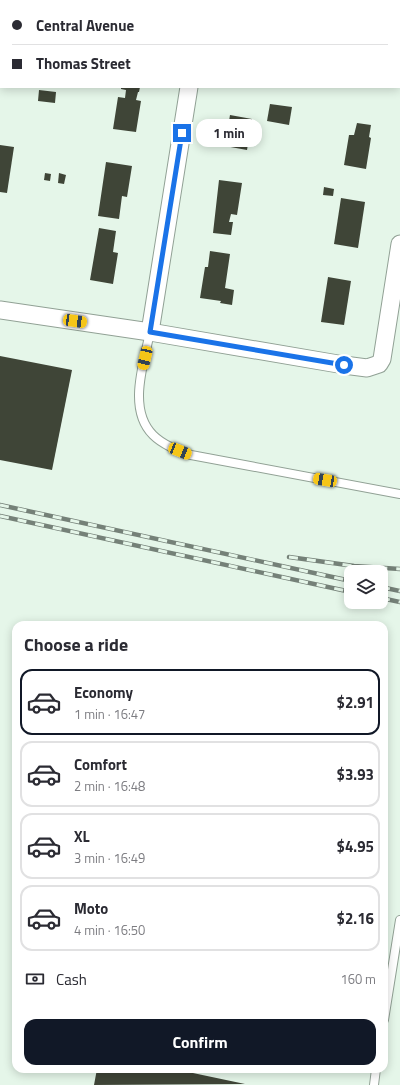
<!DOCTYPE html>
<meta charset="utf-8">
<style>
:root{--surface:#fff;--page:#f7f7f7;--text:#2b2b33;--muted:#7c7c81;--line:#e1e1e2;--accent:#111827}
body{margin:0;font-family:"Titillium Web",sans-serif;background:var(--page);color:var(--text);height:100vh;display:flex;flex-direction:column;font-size:15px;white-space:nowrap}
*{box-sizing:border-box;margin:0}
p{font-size:13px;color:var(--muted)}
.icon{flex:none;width:22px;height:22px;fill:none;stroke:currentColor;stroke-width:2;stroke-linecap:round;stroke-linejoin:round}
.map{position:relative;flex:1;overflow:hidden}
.sheet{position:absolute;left:12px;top:621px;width:376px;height:452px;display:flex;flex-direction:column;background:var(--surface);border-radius:12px;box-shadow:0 2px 10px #0003}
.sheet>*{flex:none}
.hud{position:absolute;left:0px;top:0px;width:400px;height:88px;box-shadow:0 2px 10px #0003;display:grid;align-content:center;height:88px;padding:0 12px;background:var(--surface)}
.controls{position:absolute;left:344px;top:565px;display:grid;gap:8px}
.controls a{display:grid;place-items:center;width:44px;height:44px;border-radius:8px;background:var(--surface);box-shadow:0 2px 10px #0003;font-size:20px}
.end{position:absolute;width:18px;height:18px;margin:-9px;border:5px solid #1a73e8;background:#fff;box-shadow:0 0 0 2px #fff}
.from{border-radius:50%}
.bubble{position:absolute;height:28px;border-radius:12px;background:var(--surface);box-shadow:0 2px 10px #0003;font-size:13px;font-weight:700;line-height:28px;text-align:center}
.car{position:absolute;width:12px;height:24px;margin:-12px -6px;border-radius:5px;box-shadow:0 0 3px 1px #0007;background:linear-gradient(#f5c518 24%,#345 0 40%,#f5c518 0 76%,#345 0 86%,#f5c518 0)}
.hud b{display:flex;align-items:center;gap:14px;height:38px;font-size:15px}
.hud b+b{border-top:1px solid var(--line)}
.hud i{width:10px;height:10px;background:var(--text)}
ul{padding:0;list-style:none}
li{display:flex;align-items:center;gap:12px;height:66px;margin:0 8px 6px;padding:0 4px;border:2px solid var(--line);border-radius:12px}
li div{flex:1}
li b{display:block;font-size:15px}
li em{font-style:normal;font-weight:700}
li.active{border-color:var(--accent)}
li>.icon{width:36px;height:36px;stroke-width:1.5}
h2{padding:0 12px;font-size:18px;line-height:48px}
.pay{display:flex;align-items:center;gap:10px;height:44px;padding:0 12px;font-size:15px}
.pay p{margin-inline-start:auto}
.cta{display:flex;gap:8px;margin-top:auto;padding:8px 12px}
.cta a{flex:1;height:46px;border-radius:12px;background:var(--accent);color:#fff;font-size:16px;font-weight:700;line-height:46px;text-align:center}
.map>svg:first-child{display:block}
.building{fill:#3f4537}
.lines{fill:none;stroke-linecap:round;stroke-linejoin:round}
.service-casing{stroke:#91a195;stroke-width:10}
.minor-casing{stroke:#91a195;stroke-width:19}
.service{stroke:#fff;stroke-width:8}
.minor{stroke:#fff;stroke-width:17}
.rail-casing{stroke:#758178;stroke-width:4.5}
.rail{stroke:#e5f6e9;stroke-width:3;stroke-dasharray:9;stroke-linecap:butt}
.route{stroke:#1a73e8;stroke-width:5}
</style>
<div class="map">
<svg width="400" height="1085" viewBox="0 0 400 1085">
<rect width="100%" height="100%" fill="#e5f6e9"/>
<g class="building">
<path d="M121,87H140L139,92H138L136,100L141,101L136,132L113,129L118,97L125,98L126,90L121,89Z"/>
<path d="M39,90L56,92L55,103L38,101Z"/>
<path d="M270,104L292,107L289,125L267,121Z"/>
<path d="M230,115L252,119L247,150L225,146Z"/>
<path d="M357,123L371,125L369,137L371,138L366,169L344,165L349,135H354Z"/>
<path d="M0,145L14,147L7,193L0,192Z"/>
<path d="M106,162L132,166L127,197L122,196L119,219L98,216Z"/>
<path d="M45,173L51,174L50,181L44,180Z"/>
<path d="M59,173L66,175L64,184L58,183Z"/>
<path d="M219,180L242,183L237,215L231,214L229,222H233L231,235L213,233Z"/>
<path d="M324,187L334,189L333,196L323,195Z"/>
<path d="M341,198L365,202L358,248L334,244Z"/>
<path d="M99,228L116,231L113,252L118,253L113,284L90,280Z"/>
<path d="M210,251L230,254L225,288L234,290L232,305L220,303L221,301L200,298L205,267H208Z"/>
<path d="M328,277L351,281L344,325L321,322Z"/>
<path d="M0,356L72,370L52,470L0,460Z"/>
<path d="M97,1069H174L245,1084L94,1085Z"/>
</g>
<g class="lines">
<g class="service-casing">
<g id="service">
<path d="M150,332C144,363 127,409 153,435C163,445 177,450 191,455L400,494"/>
<path d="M384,1020L400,920"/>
<path d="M374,1085L376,1069"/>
</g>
</g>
<g class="minor-casing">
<g id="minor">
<path d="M318,0L323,1"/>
<path d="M202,1V0"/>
<path d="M399,15H400"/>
<path d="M0,310L150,332L344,365L367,368L379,364L382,359L400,244"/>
<path d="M150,332L189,87"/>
</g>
</g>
<use href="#service" class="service"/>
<use href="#minor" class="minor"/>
<g class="rail-casing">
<g id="rail">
<path d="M0,505L351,581"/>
<path d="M0,516L351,592"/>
<path d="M289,557L354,566L400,569"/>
<path d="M381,587L400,591"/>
<path d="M381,598L400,602"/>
</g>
</g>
<use href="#rail" class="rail"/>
</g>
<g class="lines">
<path class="route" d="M182,133L150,332L344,365"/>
</g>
</svg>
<div class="controls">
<a><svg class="icon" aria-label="layers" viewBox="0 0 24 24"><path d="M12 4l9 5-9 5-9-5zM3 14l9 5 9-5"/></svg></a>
</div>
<i class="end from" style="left:344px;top:365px"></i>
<i class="end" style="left:182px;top:133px"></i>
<div class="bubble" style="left:196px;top:119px;width:66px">1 min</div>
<i class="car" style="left:75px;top:321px;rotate:98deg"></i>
<i class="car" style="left:145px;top:358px;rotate:193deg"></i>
<i class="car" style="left:180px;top:451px;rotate:112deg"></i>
<i class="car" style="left:325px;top:480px;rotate:280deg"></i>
<div class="hud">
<b><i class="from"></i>Central Avenue</b>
<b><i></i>Thomas Street</b>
</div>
<section class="sheet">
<h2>Choose a ride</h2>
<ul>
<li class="active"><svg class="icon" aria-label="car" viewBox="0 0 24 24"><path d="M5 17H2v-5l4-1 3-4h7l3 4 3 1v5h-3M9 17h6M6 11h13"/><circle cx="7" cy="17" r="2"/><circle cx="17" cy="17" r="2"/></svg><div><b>Economy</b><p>1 min · 16:47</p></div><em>$2.91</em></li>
<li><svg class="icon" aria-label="car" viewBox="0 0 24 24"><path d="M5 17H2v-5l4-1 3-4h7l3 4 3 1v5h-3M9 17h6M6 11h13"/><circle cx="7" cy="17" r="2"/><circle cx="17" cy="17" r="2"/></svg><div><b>Comfort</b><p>2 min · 16:48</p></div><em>$3.93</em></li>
<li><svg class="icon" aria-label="car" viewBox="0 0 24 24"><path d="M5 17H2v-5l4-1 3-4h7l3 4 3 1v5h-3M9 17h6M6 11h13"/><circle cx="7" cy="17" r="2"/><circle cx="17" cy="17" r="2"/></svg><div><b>XL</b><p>3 min · 16:49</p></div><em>$4.95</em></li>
<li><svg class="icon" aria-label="car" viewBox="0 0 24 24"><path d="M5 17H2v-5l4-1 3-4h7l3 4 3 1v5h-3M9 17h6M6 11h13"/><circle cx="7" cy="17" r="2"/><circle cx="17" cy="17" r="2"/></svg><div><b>Moto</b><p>4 min · 16:50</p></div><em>$2.16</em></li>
</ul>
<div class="pay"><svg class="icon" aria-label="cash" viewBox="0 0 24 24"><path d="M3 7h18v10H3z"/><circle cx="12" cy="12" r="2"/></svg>Cash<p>160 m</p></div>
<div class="cta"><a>Confirm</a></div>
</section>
</div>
